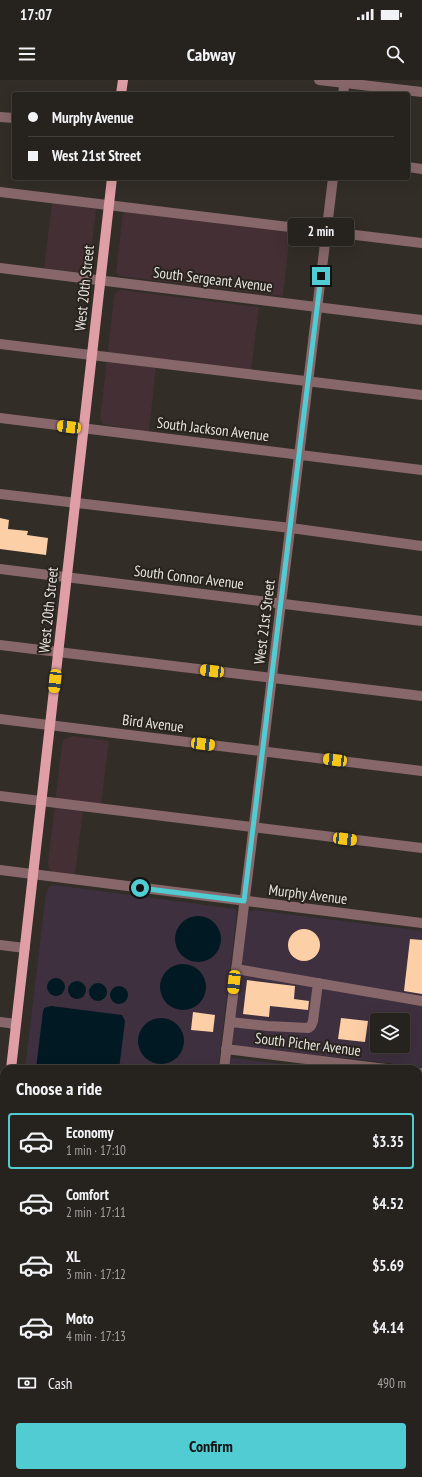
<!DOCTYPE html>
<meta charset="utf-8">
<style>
:root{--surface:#26221d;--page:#322f2a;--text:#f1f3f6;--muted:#a4a4a4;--line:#423f3b;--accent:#51ccd2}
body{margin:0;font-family:"PT Sans Narrow",sans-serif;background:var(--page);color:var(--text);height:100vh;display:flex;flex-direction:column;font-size:15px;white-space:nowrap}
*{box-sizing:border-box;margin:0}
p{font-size:13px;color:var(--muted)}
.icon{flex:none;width:22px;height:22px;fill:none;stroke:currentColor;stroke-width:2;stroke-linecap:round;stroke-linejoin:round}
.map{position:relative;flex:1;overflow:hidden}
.sheet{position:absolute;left:0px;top:985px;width:422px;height:412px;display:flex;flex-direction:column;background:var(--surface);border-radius:12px 12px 0 0;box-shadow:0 4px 16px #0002,0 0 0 1px var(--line)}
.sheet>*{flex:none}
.top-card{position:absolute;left:12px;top:12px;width:398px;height:88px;border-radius:4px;box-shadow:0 4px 16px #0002,0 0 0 1px var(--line);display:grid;align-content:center;height:88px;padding:0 16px;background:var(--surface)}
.buttons{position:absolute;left:370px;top:933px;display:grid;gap:8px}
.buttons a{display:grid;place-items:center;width:40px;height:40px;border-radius:4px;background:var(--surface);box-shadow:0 4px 16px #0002,0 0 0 1px var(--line);font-size:20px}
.end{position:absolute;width:18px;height:18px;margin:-9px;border:5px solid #51ccd2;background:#111;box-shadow:0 0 0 2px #111}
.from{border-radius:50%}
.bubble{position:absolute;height:28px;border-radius:4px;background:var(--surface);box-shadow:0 4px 16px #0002,0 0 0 1px var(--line);font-size:13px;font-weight:800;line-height:28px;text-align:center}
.car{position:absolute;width:12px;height:24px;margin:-12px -6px;border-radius:5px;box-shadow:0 0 3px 1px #0007;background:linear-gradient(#f5c518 24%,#345 0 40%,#f5c518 0 76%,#345 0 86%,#f5c518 0)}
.top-card b{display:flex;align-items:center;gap:14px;height:38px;font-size:15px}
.top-card b+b{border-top:1px solid var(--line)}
.top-card i{width:10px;height:10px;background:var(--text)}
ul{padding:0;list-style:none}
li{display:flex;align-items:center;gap:12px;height:56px;margin:0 8px 6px;padding:0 8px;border:2px solid transparent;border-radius:4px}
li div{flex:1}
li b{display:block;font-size:15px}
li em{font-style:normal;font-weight:800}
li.selected{border-color:var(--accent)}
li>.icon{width:36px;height:36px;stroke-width:1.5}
h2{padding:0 16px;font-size:18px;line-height:48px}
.pay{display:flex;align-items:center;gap:10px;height:44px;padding:0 16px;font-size:15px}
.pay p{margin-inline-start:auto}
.button{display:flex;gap:8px;margin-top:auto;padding:8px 16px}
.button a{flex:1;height:46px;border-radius:4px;background:var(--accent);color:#111;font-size:16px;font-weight:800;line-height:46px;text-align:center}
.status{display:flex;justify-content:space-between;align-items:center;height:28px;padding:0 20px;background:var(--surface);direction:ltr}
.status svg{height:11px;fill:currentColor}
header{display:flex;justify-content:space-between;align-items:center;height:52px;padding:0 16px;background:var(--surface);font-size:18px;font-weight:800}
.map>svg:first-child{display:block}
.commercial{fill:#432f34}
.industrial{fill:#3e303e;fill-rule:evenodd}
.water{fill:#001922}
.building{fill:#fdcfa6}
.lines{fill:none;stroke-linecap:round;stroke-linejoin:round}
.minor{stroke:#87676a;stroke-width:10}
.major{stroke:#e09ea6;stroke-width:10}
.route{stroke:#51ccd2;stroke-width:5}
.labels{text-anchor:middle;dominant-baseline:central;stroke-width:4;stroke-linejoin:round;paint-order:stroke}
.street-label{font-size:15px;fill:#e6e3de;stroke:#28231d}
</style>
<div class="status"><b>17:07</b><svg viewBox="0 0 49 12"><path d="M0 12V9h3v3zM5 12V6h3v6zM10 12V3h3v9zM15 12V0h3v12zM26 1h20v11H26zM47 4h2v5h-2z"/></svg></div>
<header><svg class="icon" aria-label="menu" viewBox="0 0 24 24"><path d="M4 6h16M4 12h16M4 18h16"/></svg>Cabway<svg class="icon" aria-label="search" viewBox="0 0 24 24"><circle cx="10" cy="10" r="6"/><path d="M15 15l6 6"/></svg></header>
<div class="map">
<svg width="422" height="1397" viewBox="0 0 422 1397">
<rect width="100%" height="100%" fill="#322d27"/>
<g class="commercial">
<path d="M52,123L96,129L89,188L87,191L79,192L44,188Z"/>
<path d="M124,125L291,144L283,216L119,196L116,192Z"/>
<path d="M122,210L259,227L250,298L156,286L149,352L103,344L100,339L114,216L117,211Z"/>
<path d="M73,656L109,661L100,732L83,730L75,794L54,792L49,789L48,783L62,664L64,659Z"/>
<rect x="0" y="1253" width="4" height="68"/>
</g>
<g class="industrial">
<path d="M54,805L236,829L237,833L218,989H25L46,813L49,807Z"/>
<path d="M253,830L422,851V987L238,966L233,964L232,959L247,834ZM377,940H403V966H377Z"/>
<path d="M231,978H234L323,989H228Z"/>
</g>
<g class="water">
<circle cx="198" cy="859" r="23"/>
<circle cx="183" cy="907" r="23"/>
<circle cx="56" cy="907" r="9"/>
<circle cx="77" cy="910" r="9"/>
<circle cx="98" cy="912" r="9"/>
<circle cx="119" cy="915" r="9"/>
<path d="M51,926L122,935L125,941L119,989H36L43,931L44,928Z"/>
<circle cx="161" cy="961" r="23"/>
</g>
<g class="building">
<path d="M0,438L9,440L8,449L28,451L27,455L48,458L46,475L0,469Z"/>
<circle cx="304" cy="865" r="16"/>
<path d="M410,859L422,860V914L404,911Z"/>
<path d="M247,900L295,906L294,919L309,921L308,930L270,926L269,937L243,934Z"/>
<path d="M193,932L215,935L213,952L191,950Z"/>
<path d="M341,938L368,941L365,962L338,959Z"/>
</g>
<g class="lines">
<g class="minor">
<path d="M319,0L422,12"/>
<path d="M343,14L345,0"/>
<path d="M0,37L14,38"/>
<path d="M408,87L422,89"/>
<path d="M0,112L422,163"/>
<path d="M0,188L422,240"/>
<path d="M0,264L422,315"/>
<path d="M0,338L422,390"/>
<path d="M0,414L291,448L422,466"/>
<path d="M0,489L422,541"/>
<path d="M0,565L422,616"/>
<path d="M0,639L422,691"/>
<path d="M0,716L422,768"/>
<path d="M0,790L422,843"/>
<path d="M0,865L25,868"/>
<path d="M236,889L422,921"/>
<path d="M0,942L16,944"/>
<path d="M230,942L268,946L308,948L311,946L313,941L318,903"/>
<path d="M226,969L386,989"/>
<path d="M224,989L333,98"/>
<path d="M418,993H422"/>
<path d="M0,1022L4,1023"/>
<path d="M418,1086L422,1054"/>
<path d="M0,1099L4,1100"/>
<path d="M418,1148L422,1149"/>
<path d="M0,1171L4,1172"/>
<path d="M418,1223H422"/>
<path d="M0,1243H4"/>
<path d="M418,1294L422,1295"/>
<path d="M0,1318H4"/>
<path d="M418,1369H422"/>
<path d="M0,1393L35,1397"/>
<path d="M175,1397V1393"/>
<path d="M380,1397L381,1393"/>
</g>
<g class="major">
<path d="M121,14L123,0"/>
<path d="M11,989L112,98"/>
<path d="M0,1088L4,1053"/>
</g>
</g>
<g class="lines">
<path class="route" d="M140,808L244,821L321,196"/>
</g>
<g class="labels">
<g class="street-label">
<text transform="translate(213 199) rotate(7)">South Sergeant Avenue</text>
<text transform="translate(84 208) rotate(-84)">West 20th Street</text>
<text transform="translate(213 349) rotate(7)">South Jackson Avenue</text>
<text transform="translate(189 497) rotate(7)">South Connor Avenue</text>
<text transform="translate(48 530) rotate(-84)">West 20th Street</text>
<text transform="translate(264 542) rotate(-83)">West 21st Street</text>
<text transform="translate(153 643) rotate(7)">Bird Avenue</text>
<text transform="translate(308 814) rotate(7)">Murphy Avenue</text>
<text transform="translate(308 964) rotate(7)">South Picher Avenue</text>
</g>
</g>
</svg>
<div class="buttons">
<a><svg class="icon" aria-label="layers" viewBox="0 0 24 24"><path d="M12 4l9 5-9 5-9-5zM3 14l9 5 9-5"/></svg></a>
</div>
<i class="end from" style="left:140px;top:808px"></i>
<i class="end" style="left:321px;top:196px"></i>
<div class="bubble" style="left:288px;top:138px;width:66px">2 min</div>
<i class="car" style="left:69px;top:347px;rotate:277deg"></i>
<i class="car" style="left:212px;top:591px;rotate:277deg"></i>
<i class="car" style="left:55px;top:601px;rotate:186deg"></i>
<i class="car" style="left:203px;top:664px;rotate:97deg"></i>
<i class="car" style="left:335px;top:680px;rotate:277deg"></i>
<i class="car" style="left:345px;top:759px;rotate:97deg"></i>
<i class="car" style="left:234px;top:902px;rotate:186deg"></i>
<div class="top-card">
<b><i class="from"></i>Murphy Avenue</b>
<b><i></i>West 21st Street</b>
</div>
<section class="sheet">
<h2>Choose a ride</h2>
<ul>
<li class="selected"><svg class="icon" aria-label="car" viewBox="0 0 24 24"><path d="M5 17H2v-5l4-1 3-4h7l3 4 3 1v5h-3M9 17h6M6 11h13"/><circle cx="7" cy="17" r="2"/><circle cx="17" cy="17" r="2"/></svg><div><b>Economy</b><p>1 min · 17:10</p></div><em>$3.35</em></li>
<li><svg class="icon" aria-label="car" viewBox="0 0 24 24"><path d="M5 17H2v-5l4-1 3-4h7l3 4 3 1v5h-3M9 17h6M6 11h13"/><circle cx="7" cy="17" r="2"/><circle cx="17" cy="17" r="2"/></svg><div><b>Comfort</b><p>2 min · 17:11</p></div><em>$4.52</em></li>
<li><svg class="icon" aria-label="car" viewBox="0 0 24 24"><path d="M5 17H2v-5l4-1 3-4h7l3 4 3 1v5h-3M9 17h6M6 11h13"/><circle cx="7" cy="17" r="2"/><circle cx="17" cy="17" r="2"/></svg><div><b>XL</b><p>3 min · 17:12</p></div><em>$5.69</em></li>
<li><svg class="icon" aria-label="car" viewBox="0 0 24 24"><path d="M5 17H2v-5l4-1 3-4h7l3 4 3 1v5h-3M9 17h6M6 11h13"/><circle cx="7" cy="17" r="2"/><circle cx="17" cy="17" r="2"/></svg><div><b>Moto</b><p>4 min · 17:13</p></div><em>$4.14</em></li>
</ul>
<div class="pay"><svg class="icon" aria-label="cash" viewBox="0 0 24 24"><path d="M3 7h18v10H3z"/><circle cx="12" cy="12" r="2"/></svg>Cash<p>490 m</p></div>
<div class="button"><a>Confirm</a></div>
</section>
</div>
